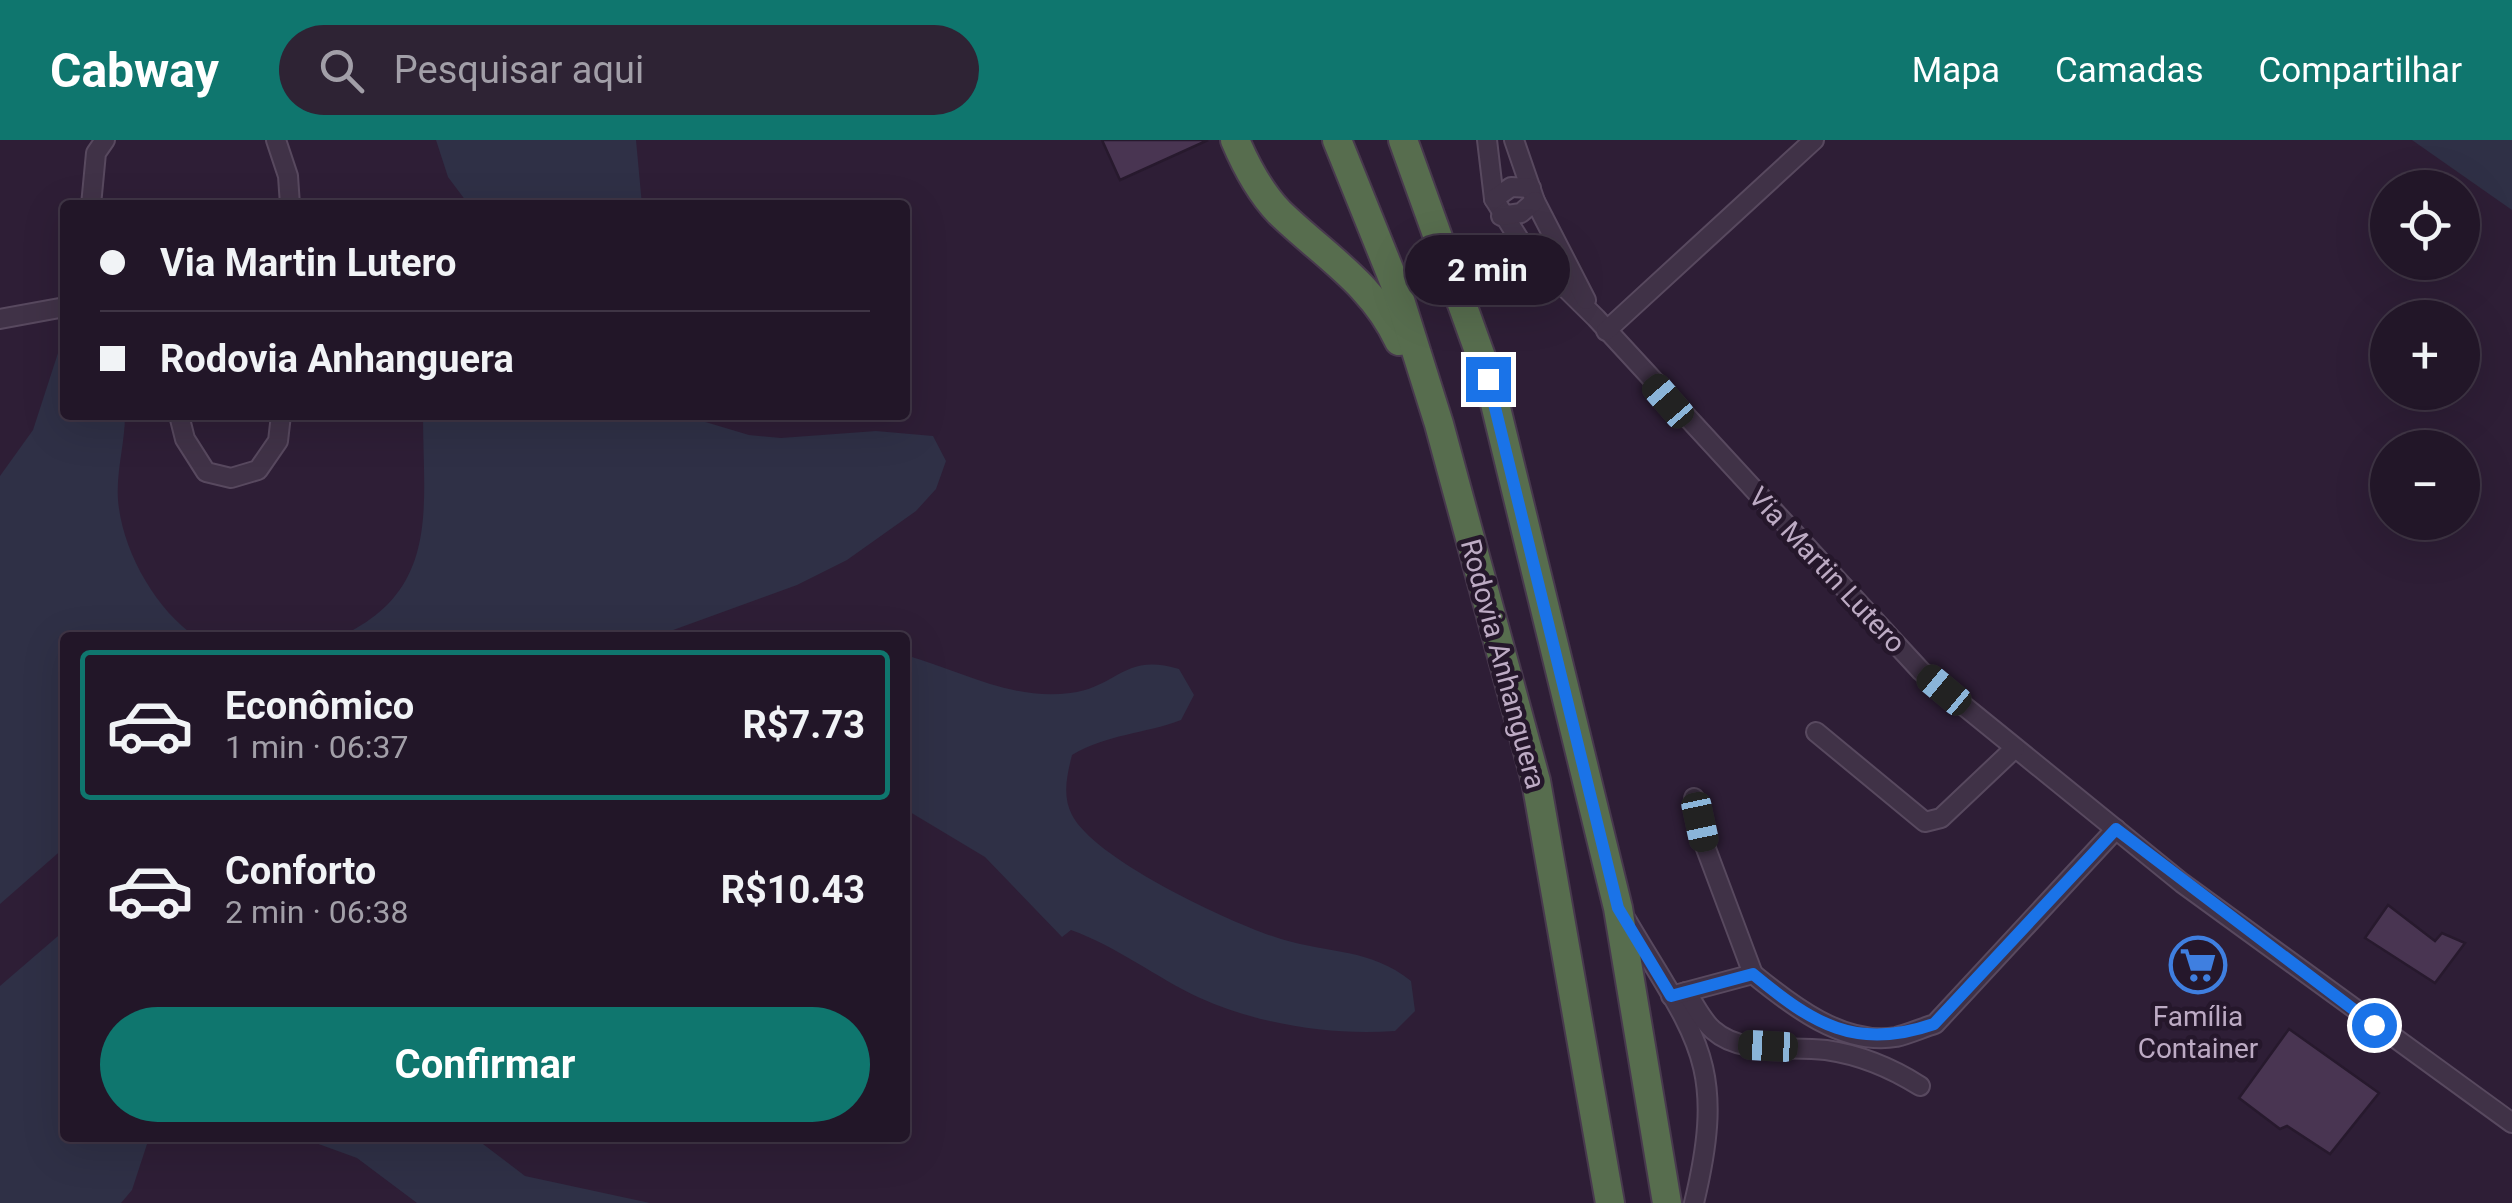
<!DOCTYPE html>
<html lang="pt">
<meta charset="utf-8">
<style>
:root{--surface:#221628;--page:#2e2334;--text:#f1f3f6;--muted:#a29fa8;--line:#3f3545;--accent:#0f766e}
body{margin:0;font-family:Roboto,sans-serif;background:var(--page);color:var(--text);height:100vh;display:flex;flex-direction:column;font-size:38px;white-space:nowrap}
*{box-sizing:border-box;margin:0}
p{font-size:32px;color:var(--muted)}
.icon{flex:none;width:55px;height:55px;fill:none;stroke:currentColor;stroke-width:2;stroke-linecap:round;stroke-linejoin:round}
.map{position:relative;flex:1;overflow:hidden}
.sheet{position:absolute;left:60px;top:492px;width:850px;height:510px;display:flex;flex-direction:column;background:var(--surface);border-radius:10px;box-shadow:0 10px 40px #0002,0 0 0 2px var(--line)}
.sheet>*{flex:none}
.hud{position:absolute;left:60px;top:60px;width:850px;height:220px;border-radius:10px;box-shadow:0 10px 40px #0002,0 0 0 2px var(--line);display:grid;align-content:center;height:220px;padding:0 40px;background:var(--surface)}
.buttons{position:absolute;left:2370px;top:30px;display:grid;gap:20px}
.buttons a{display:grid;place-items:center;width:110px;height:110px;border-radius:50%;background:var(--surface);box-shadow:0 10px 40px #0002,0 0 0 2px var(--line);font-size:50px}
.end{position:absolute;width:45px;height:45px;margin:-22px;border:12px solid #1a73e8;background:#fff;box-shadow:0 0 0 5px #fff}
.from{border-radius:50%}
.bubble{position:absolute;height:70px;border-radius:35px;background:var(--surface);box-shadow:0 10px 40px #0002,0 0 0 2px var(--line);font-size:32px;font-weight:700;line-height:70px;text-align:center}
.car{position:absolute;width:30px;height:60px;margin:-30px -15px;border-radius:12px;box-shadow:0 0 8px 2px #0007;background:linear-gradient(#222 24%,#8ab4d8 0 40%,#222 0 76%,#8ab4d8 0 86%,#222 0)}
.hud b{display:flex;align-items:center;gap:35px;height:95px;font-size:38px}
.hud b+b{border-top:2px solid var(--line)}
.hud i{width:25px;height:25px;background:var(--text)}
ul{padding:18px 0 0;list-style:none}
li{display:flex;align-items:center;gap:30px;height:150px;margin:0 20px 15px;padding:0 20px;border:5px solid transparent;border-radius:10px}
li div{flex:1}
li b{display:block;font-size:38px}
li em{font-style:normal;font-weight:700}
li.on{border-color:var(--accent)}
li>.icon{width:90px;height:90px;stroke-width:1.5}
.primary-button{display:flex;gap:20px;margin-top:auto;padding:20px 40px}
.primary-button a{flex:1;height:115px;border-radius:60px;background:var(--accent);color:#fff;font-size:40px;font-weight:700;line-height:115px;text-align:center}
header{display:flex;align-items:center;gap:60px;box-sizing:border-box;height:140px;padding:0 50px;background:var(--accent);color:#fff}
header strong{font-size:48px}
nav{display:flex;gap:55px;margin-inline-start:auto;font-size:35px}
.search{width:700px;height:90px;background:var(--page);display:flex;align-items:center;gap:25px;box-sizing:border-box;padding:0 35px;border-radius:55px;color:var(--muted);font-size:38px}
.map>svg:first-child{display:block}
.green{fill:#2f3046}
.building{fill:#493552;stroke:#27192d;stroke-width:2.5}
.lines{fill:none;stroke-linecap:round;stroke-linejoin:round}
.minor-casing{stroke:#58495f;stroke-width:22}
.highway-casing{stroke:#48394e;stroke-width:32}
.minor{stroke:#403247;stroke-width:18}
.highway{stroke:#576d4e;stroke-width:28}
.route{stroke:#1a73e8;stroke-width:12}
.labels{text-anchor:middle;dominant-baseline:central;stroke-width:9;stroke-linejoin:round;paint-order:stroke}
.street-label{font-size:28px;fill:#bdabc4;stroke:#25172b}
.poi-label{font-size:28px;fill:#bdabc4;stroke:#25172b}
</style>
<header>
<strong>Cabway</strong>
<div class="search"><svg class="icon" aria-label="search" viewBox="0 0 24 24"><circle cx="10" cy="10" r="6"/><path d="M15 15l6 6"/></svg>Pesquisar aqui</div>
<nav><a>Mapa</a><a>Camadas</a><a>Compartilhar</a></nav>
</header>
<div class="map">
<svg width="2512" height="1063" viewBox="0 0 2512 1063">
<rect width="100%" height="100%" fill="#2e1e36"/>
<g class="green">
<path d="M436,0H636L642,65H469L448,37Z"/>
<path d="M2412,0H2512V70Z"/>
<path d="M65,206V275H125C125,303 116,331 118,360C122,410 155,469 196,497L65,498V707L0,764V336L33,290L58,213Z"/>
<path d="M423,275H682L749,295L781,298L876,291L933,296L946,321L936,349L916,371L847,420L797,445L654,497H339C441,451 423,368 423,275Z"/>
<path d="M905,515C959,530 1012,561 1070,553C1118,547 1124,512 1179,529L1194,555L1181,580C1144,594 1107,594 1072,615C1067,635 1062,656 1072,675C1095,720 1232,784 1281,799C1330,814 1370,808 1411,841L1415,871L1395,891C1333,896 1257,884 1200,858C1155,837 1118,807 1071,790L1062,797L985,717L905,669Z"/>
<path d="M65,790V998H149L132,1050L121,1063H0V846Z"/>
<path d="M302,998H475L525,1036L650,1063H417L357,1018Z"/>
</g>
<g class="building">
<path d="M1102,0H1208L1120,40Z"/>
<path d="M2388,765L2435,801L2442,793L2465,803L2435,843L2365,798Z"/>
<path d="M2186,805L2224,828L2211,846L2172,821Z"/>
<path d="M2289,889L2379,953L2330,1014L2287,986L2280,989L2239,958Z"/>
</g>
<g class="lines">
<g class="minor-casing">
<g id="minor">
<path d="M276,0L288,36L290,65"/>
<path d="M1487,0L1494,59L1524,107L1596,178L1921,531L2182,743L2512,983"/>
<path d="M1514,0L1535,61L1586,160"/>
<path d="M1494,59L1511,47L1531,48"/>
<path d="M91,65L96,13L105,0"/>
<path d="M1501,76L1521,73L1535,61"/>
<path d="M0,179L65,167"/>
<path d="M1606,191L1814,0"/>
<path d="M179,275L185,299L206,332L231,338L258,330L278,301L281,275"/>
<path d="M1816,592L1925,682L1941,678L2015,608"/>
<path d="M1627,781C1696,898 1728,922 1694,1063"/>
<path d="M1753,834C1791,865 1843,906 1896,897C1909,894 1922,888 1935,884L2116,689"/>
<path d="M1686,852C1694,863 1702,881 1713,890C1742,916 1790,905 1826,910C1861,915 1890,927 1920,946"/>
<path d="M1671,856L1753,834L1705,706L1694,658"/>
</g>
</g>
<g class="highway-casing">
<g id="highway">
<path d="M1235,0C1246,26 1259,51 1279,72C1323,115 1372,143 1399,201"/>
<path d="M1337,0L1395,144L1439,284L1536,641L1610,1063"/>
<path d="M1403,0L1489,239L1618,768L1667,1063"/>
</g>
</g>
<use href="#minor" class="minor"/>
<use href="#highway" class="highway"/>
</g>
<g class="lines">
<path class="route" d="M1488,239L1618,768L1671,856L1753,834C1813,884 1856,911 1934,884L2116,689L2374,885"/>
</g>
<defs>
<g id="supermarket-ring" transform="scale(2.875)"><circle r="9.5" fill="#25172b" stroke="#3f7fe0" stroke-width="1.5"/><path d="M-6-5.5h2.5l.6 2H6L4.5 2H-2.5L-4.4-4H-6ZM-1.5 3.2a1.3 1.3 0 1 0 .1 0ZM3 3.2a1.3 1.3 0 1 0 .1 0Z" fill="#3f7fe0"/></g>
</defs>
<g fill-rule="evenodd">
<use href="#supermarket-ring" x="2198" y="825"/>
</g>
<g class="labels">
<g class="street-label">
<text transform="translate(1827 430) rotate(47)">Via Martin Lutero</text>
<text transform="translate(1503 524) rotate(75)">Rodovia Anhanguera</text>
</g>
<g class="poi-label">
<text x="2198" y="876">Família<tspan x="2198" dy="32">Container</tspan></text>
</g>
</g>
</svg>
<div class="buttons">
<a><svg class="icon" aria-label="locate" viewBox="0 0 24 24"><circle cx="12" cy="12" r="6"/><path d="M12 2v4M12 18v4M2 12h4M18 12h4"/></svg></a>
<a>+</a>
<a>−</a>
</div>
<i class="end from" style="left:2374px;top:885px"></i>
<i class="end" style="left:1488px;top:239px"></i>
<div class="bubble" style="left:1405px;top:95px;width:165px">2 min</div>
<i class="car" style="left:1668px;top:261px;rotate:319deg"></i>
<i class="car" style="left:1944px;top:550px;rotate:310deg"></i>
<i class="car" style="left:1700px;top:682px;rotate:168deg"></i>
<i class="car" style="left:1768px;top:906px;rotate:273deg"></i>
<div class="hud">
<b><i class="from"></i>Via Martin Lutero</b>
<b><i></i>Rodovia Anhanguera</b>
</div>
<section class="sheet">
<ul>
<li class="on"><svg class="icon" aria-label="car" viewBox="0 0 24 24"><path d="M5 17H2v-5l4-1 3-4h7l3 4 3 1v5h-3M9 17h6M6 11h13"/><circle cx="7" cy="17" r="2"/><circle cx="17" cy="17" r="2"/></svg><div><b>Econômico</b><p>1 min · 06:37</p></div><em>R$7.73</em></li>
<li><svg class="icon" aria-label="car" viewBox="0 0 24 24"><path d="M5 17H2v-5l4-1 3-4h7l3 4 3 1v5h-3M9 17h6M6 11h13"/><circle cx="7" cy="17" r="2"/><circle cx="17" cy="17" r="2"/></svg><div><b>Conforto</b><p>2 min · 06:38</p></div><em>R$10.43</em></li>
</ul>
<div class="primary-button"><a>Confirmar</a></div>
</section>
</div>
